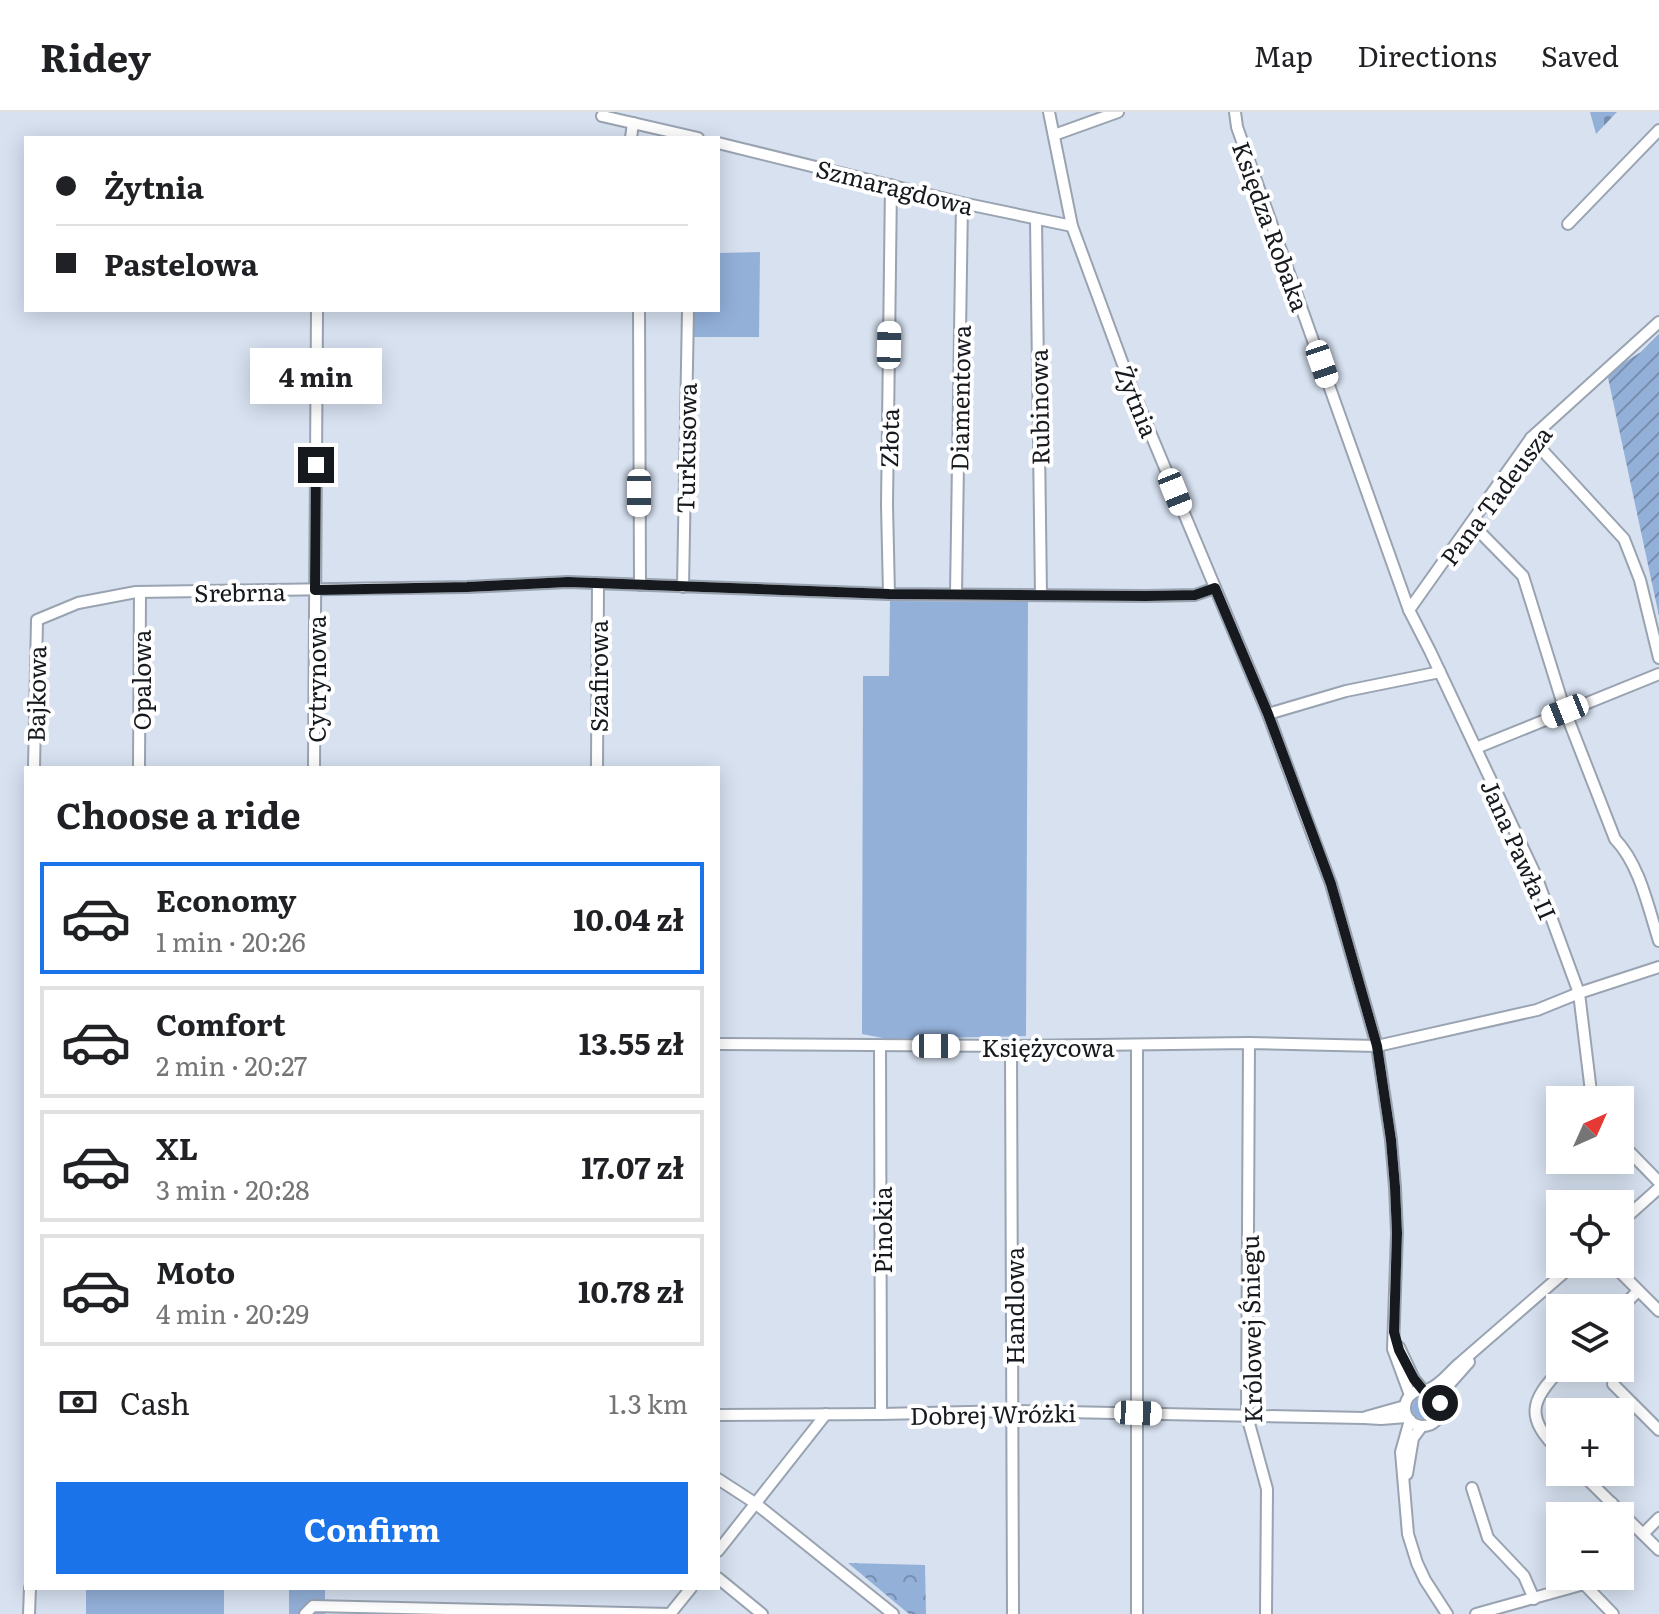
<!DOCTYPE html>
<meta charset="utf-8">
<style>
:root{--surface:#fff;--page:#f6f6f6;--text:#202124;--muted:#757577;--line:#e0e0e0;--accent:#1a73e8}
body{margin:0;font-family:Literata,serif;background:var(--page);color:var(--text);height:100vh;display:flex;flex-direction:column;font-size:30px;white-space:nowrap}
*{box-sizing:border-box;margin:0}
p{font-size:26px;color:var(--muted)}
.icon{flex:none;width:44px;height:44px;fill:none;stroke:currentColor;stroke-width:2;stroke-linecap:round;stroke-linejoin:round}
.map{position:relative;flex:1;overflow:hidden}
.drawer{position:absolute;left:24px;top:654px;width:696px;height:824px;display:flex;flex-direction:column;background:var(--surface);border-radius:0px;box-shadow:0 4px 20px #0003}
.drawer>*{flex:none}
.guide{position:absolute;left:24px;top:24px;width:696px;height:176px;border-radius:0px;box-shadow:0 4px 20px #0003;display:grid;align-content:center;height:176px;padding:0 32px;background:var(--surface)}
.needle{width:52px;rotate:45deg}
.controls{position:absolute;left:1546px;top:974px;display:grid;gap:16px}
.controls a{display:grid;place-items:center;width:88px;height:88px;border-radius:0px;background:var(--surface);box-shadow:0 4px 20px #0003;font-size:40px}
.end{position:absolute;width:36px;height:36px;margin:-18px;border:10px solid #161a1f;background:#fff;box-shadow:0 0 0 4px #fff}
.from{border-radius:50%}
.bubble{position:absolute;height:56px;border-radius:0px;background:var(--surface);box-shadow:0 4px 20px #0003;font-size:26px;font-weight:700;line-height:56px;text-align:center}
.car{position:absolute;width:24px;height:48px;margin:-24px -12px;border-radius:10px;box-shadow:0 0 6px 2px #0007;background:linear-gradient(#fff 24%,#345 0 40%,#fff 0 76%,#345 0 86%,#fff 0)}
.guide b{display:flex;align-items:center;gap:28px;height:76px;font-size:30px}
.guide b+b{border-top:2px solid var(--line)}
.guide i{width:20px;height:20px;background:var(--text)}
ul{padding:0;list-style:none}
li{display:flex;align-items:center;gap:24px;height:112px;margin:0 16px 12px;padding:0 16px;border:4px solid var(--line);border-radius:0px}
li div{flex:1}
li b{display:block;font-size:30px}
li em{font-style:normal;font-weight:700}
li.selected{border-color:var(--accent)}
li>.icon{width:72px;height:72px;stroke-width:1.5}
h2{padding:0 32px;font-size:36px;line-height:96px}
.pay{display:flex;align-items:center;gap:20px;height:88px;padding:0 32px;font-size:30px}
.pay p{margin-inline-start:auto}
.button{display:flex;gap:16px;margin-top:auto;padding:16px 32px}
.button a{flex:1;height:92px;border-radius:0px;background:var(--accent);color:#fff;font-size:32px;font-weight:700;line-height:92px;text-align:center}
header{display:flex;align-items:center;gap:48px;box-sizing:border-box;height:112px;padding:0 40px;background:var(--surface);border-bottom:2px solid var(--line)}
header strong{font-size:38px}
nav{display:flex;gap:44px;margin-inline-start:auto;font-size:28px}
.map>svg:first-child{display:block}
.grass{fill:#93b0d9}
.cemetery{fill:url(#cemetery-stones)}
.park{fill:url(#park-crowns)}
.garden{fill:url(#garden-furrows)}
.lines{fill:none;stroke-linecap:round;stroke-linejoin:round}
.minor-casing{stroke:#99a3b1;stroke-width:14}
.minor{stroke:#fff;stroke-width:10}
.route{stroke:#161a1f;stroke-width:10}
.labels{text-anchor:middle;dominant-baseline:central;stroke-width:8;stroke-linejoin:round;paint-order:stroke}
.street-label{font-size:24px;fill:#161a1f;stroke:#fff}
</style>
<header>
<strong>Ridey</strong>
<nav><a>Map</a><a>Directions</a><a>Saved</a></nav>
</header>
<div class="map">
<svg width="1659" height="1502" viewBox="0 0 1659 1502">
<defs>
<pattern id="cemetery-stones" width="16" height="16" patternUnits="userSpaceOnUse" patternTransform="scale(2)"><rect width="16" height="16" fill="#93b0d9"/><path d="M2 7V4a2 2 0 0 1 4 0v3zM10 15v-3a2 2 0 0 1 4 0v3z" fill="#778eaf"/></pattern>
<pattern id="park-crowns" width="20" height="18" patternUnits="userSpaceOnUse" patternTransform="scale(2)"><rect width="20" height="18" fill="#93b0d9"/><path d="M2 6a3 3 0 1 1 6 0M12 15a3 3 0 1 1 6 0" fill="none" stroke="#778eaf"/></pattern>
<pattern id="garden-furrows" width="10" height="10" patternUnits="userSpaceOnUse" patternTransform="scale(2)"><rect width="10" height="10" fill="#93b0d9"/><path d="M-1 1l2-2M0 10L10 0M9 11l2-2" fill="none" stroke="#778eaf"/></pattern>
</defs>
<rect width="100%" height="100%" fill="#d7e1f0"/>
<g class="grass">
<path d="M760,140L759,225H691V198H718V141Z"/>
<path d="M890,489L1028,490L1026,924L888,927L862,922L863,564H889Z"/>
<circle cx="1423" cy="1296" r="11"/>
<rect x="86" y="1476" width="138" height="26"/>
<rect x="289" y="1476" width="36" height="26"/>
</g>
<path class="cemetery" d="M1590,0H1617L1596,22Z"/>
<path class="park" d="M848,1451L925,1453L926,1502H909Z"/>
<path class="garden" d="M1659,222V504L1607,261L1641,240Z"/>
<g class="lines">
<g class="minor-casing">
<g id="minor">
<path d="M1049,0L1072,114L1132,277L1268,602L1314,727L1331,772L1377,934L1391,1028L1395,1075L1397,1121L1393,1237L1410,1283"/>
<path d="M1235,0L1237,15L1409,498L1430,539L1536,764L1579,881L1592,988"/>
<path d="M602,4L698,26"/>
<path d="M1054,23L1118,0"/>
<path d="M631,26L633,11"/>
<path d="M718,31L962,91L1072,114"/>
<path d="M1036,107L1041,483"/>
<path d="M1568,112L1659,18"/>
<path d="M639,198L640,473"/>
<path d="M1531,326L1624,427L1640,468L1659,546"/>
<path d="M1472,412L1523,464L1565,599L1615,727C1640,753 1648,795 1659,829"/>
<path d="M683,475L688,198"/>
<path d="M889,482L887,393L891,73"/>
<path d="M956,482L962,91"/>
<path d="M1409,498L1531,326L1659,210"/>
<path d="M1268,602L1346,579L1440,560"/>
<path d="M1476,636L1659,562"/>
<path d="M34,656L37,508L78,491L136,480L467,475L568,470L889,482L1146,484L1195,483L1215,476"/>
<path d="M139,656L140,480"/>
<path d="M314,656L317,198"/>
<path d="M597,656L598,472"/>
<path d="M1249,931L1247,1304L1267,1377L1266,1502"/>
<path d="M718,932L1014,934L1249,931L1377,934L1537,898L1579,881L1659,855"/>
<path d="M880,933L881,1302"/>
<path d="M1137,933V1502"/>
<path d="M1011,934L1013,1502"/>
<path d="M1620,1030L1659,1070"/>
<path d="M1620,1111L1659,1076"/>
<path d="M1612,1152L1659,1199"/>
<path d="M1620,1197L1638,1179"/>
<path d="M1399,1235L1414,1267L1423,1278"/>
<path d="M1613,1272L1659,1318"/>
<path d="M1427,1278C1441,1273 1449,1260 1460,1251C1498,1218 1536,1185 1574,1152"/>
<circle cx="1423" cy="1296" r="18"/>
<path d="M1440,1291L1446,1276L1469,1250"/>
<path d="M718,1303L881,1302L1013,1299L1364,1306L1381,1307L1407,1305"/>
<path d="M1366,1305L1405,1294"/>
<path d="M1410,1308L1401,1340L1408,1422L1417,1451L1425,1468L1447,1502"/>
<path d="M1560,1340C1525,1306 1529,1289 1562,1256"/>
<path d="M1580,1360L1659,1438"/>
<path d="M1407,1362L1413,1326L1422,1314"/>
<path d="M718,1367L755,1391L893,1502"/>
<path d="M1472,1376L1488,1426L1524,1464L1534,1487"/>
<path d="M1602,1404L1612,1391"/>
<path d="M1643,1422L1659,1406"/>
<path d="M718,1439L826,1302"/>
<path d="M1586,1464L1584,1472L1613,1502"/>
<path d="M718,1466L762,1502"/>
<path d="M29,1502L30,1476"/>
<path d="M305,1502L313,1494L670,1502"/>
<path d="M670,1502L691,1476"/>
<path d="M1476,1502L1584,1472"/>
</g>
</g>
<use href="#minor" class="minor"/>
</g>
<g class="lines">
<path class="route" d="M316,353L315,478L467,475L568,470L889,482L1146,484L1195,483L1215,476L1268,602L1331,772L1377,934L1391,1028L1395,1075L1397,1121L1394,1220L1399,1238L1414,1267L1423,1278L1435,1283L1440,1291"/>
</g>
<g class="labels">
<g class="street-label">
<text transform="translate(895 74) rotate(14)">Szmaragdowa</text>
<text transform="translate(1272 114) rotate(70)">Księdza Robaka</text>
<text transform="translate(959 286) rotate(-89)">Diamentowa</text>
<text transform="translate(1138 289) rotate(68)">Żytnia</text>
<text transform="translate(1038 295) rotate(-91)">Rubinowa</text>
<text transform="translate(888 326) rotate(-89)">Złota</text>
<text transform="translate(685 336) rotate(-89)">Turkusowa</text>
<text transform="translate(1495 383) rotate(-53)">Pana Tadeusza</text>
<text transform="translate(240 479) rotate(-1)">Srebrna</text>
<text transform="translate(597 564) rotate(-90)">Szafirowa</text>
<text transform="translate(315 567) rotate(-90)">Cytrynowa</text>
<text transform="translate(140 568) rotate(-90)">Opalowa</text>
<text transform="translate(35 582) rotate(-89)">Bajkowa</text>
<text transform="translate(1520 737) rotate(66)">Jana Pawła II</text>
<text x="1048" y="934">Księżycowa</text>
<text transform="translate(881 1118) rotate(-90)">Pinokia</text>
<text transform="translate(1013 1194) rotate(-90)">Handlowa</text>
<text transform="translate(1250 1217) rotate(-91)">Królowej Śniegu</text>
<text transform="translate(993 1301) rotate(-1)">Dobrej Wróżki</text>
</g>
</g>
</svg>
<div class="controls">
<a><svg class="needle" viewBox="-14 -14 28 28"><path d="M0-13l5 13h-10z" fill="#e53935"/><path d="M0 13l5-13h-10z" fill="#757577"/></svg></a>
<a><svg class="icon" aria-label="locate" viewBox="0 0 24 24"><circle cx="12" cy="12" r="6"/><path d="M12 2v4M12 18v4M2 12h4M18 12h4"/></svg></a>
<a><svg class="icon" aria-label="layers" viewBox="0 0 24 24"><path d="M12 4l9 5-9 5-9-5zM3 14l9 5 9-5"/></svg></a>
<a>+</a>
<a>−</a>
</div>
<i class="end from" style="left:1440px;top:1291px"></i>
<i class="end" style="left:316px;top:353px"></i>
<div class="bubble" style="left:250px;top:236px;width:132px">4 min</div>
<i class="car" style="left:889px;top:233px;rotate:1deg"></i>
<i class="car" style="left:1322px;top:252px;rotate:161deg"></i>
<i class="car" style="left:1175px;top:380px;rotate:158deg"></i>
<i class="car" style="left:639px;top:381px;rotate:180deg"></i>
<i class="car" style="left:1565px;top:599px;rotate:248deg"></i>
<i class="car" style="left:936px;top:934px;rotate:90deg"></i>
<i class="car" style="left:1138px;top:1301px;rotate:92deg"></i>
<div class="guide">
<b><i class="from"></i>Żytnia</b>
<b><i></i>Pastelowa</b>
</div>
<section class="drawer">
<h2>Choose a ride</h2>
<ul>
<li class="selected"><svg class="icon" aria-label="car" viewBox="0 0 24 24"><path d="M5 17H2v-5l4-1 3-4h7l3 4 3 1v5h-3M9 17h6M6 11h13"/><circle cx="7" cy="17" r="2"/><circle cx="17" cy="17" r="2"/></svg><div><b>Economy</b><p>1 min · 20:26</p></div><em>10.04 zł</em></li>
<li><svg class="icon" aria-label="car" viewBox="0 0 24 24"><path d="M5 17H2v-5l4-1 3-4h7l3 4 3 1v5h-3M9 17h6M6 11h13"/><circle cx="7" cy="17" r="2"/><circle cx="17" cy="17" r="2"/></svg><div><b>Comfort</b><p>2 min · 20:27</p></div><em>13.55 zł</em></li>
<li><svg class="icon" aria-label="car" viewBox="0 0 24 24"><path d="M5 17H2v-5l4-1 3-4h7l3 4 3 1v5h-3M9 17h6M6 11h13"/><circle cx="7" cy="17" r="2"/><circle cx="17" cy="17" r="2"/></svg><div><b>XL</b><p>3 min · 20:28</p></div><em>17.07 zł</em></li>
<li><svg class="icon" aria-label="car" viewBox="0 0 24 24"><path d="M5 17H2v-5l4-1 3-4h7l3 4 3 1v5h-3M9 17h6M6 11h13"/><circle cx="7" cy="17" r="2"/><circle cx="17" cy="17" r="2"/></svg><div><b>Moto</b><p>4 min · 20:29</p></div><em>10.78 zł</em></li>
</ul>
<div class="pay"><svg class="icon" aria-label="cash" viewBox="0 0 24 24"><path d="M3 7h18v10H3z"/><circle cx="12" cy="12" r="2"/></svg>Cash<p>1.3 km</p></div>
<div class="button"><a>Confirm</a></div>
</section>
</div>
